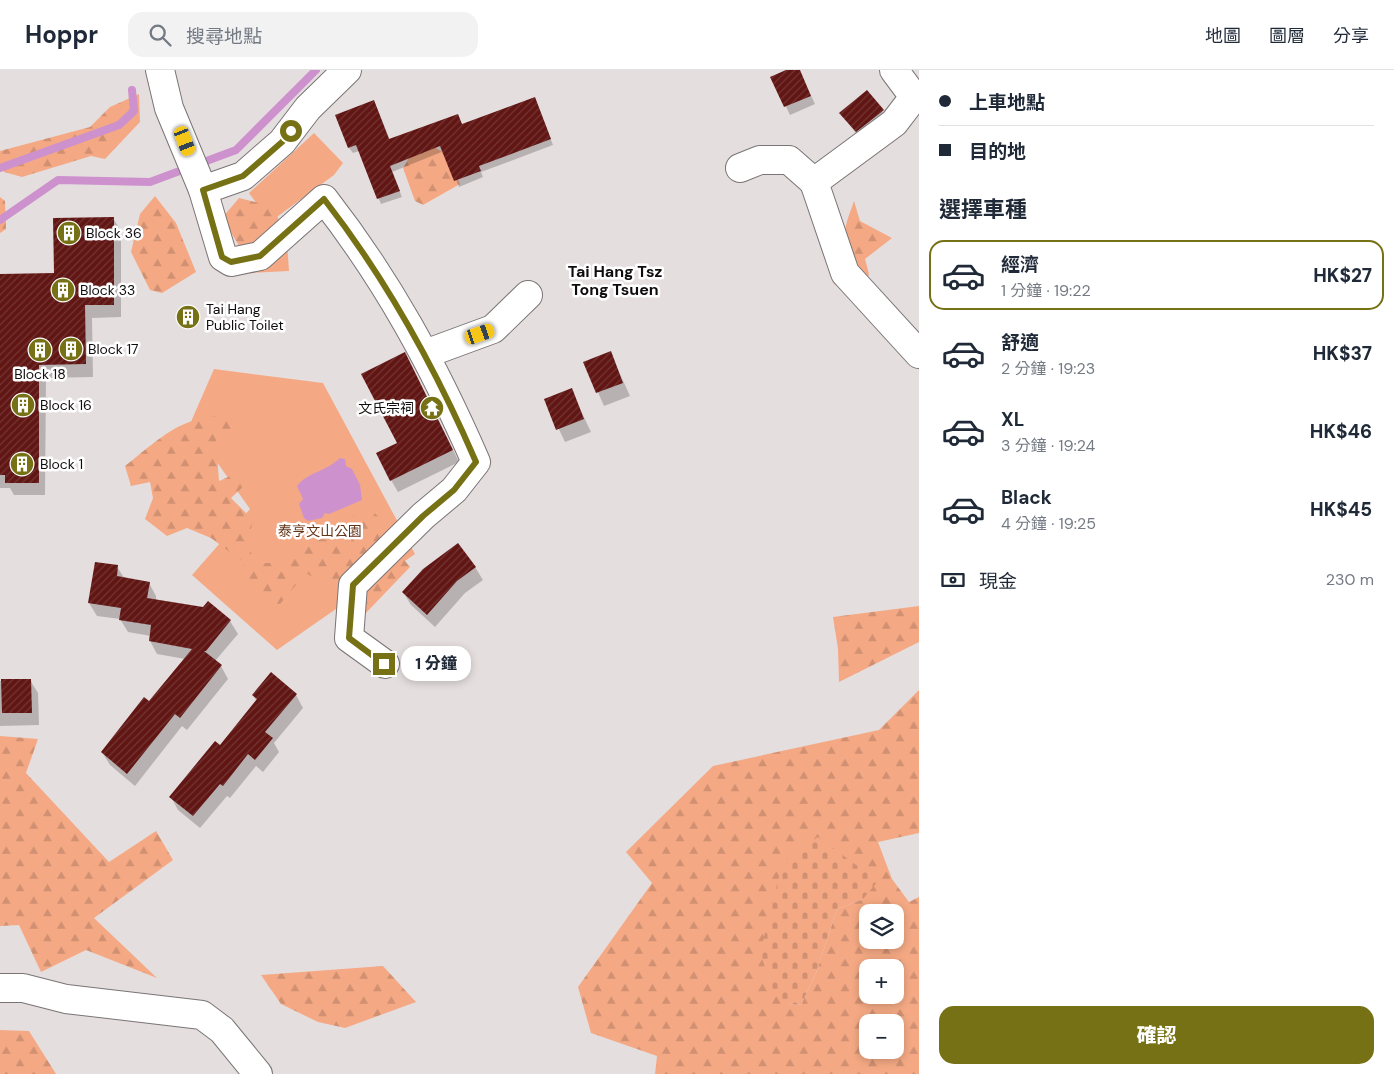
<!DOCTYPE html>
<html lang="zh-TW">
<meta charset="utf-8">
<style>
:root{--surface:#fff;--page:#f2f2f3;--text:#1f2937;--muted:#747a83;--line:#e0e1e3;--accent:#757114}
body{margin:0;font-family:"DM Sans","Noto Sans TC",sans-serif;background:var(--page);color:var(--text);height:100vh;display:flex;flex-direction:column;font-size:19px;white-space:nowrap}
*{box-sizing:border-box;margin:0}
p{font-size:16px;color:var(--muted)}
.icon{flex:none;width:28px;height:28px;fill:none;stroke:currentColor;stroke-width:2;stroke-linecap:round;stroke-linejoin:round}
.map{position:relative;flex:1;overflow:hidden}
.panel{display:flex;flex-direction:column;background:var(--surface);width:475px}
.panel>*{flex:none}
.top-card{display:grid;align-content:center;height:110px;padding:0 20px;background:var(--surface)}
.controls{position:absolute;left:859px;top:834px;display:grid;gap:10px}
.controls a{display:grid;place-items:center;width:45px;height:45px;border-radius:10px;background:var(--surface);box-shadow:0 2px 8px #0003;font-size:25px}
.end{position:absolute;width:22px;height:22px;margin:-11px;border:6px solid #757114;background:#fff;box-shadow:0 0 0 2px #fff}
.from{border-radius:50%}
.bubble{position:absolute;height:35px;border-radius:15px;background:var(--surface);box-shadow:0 2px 8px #0003;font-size:16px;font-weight:800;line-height:35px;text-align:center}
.car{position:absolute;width:15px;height:30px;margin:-15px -8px;border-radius:6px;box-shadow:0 0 4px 1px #0007;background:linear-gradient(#f5c518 24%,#345 0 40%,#f5c518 0 76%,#345 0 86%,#f5c518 0)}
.top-card b{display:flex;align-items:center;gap:18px;height:48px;font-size:19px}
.top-card b+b{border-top:1px solid var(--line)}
.top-card i{width:12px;height:12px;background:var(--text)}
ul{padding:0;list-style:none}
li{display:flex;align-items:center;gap:15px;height:70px;margin:0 10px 8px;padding:0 10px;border:2px solid transparent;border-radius:15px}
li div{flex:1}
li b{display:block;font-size:19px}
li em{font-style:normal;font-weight:800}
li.active{border-color:var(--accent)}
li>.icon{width:45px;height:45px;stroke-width:1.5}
h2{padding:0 20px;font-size:22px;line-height:60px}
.pay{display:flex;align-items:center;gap:12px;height:55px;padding:0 20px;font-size:19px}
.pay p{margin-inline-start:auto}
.button{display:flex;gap:10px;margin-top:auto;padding:10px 20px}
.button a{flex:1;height:58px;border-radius:15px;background:var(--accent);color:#fff;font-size:20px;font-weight:800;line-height:58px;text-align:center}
header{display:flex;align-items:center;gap:30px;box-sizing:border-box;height:70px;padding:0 25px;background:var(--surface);border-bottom:1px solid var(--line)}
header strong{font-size:24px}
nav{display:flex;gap:28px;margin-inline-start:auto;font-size:18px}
.search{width:350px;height:45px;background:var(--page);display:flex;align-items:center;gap:12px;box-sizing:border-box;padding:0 18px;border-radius:15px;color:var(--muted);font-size:19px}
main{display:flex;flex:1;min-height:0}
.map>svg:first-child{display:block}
.green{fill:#f4a984}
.forest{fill:url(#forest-firs);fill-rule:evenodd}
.cemetery{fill:url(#cemetery-stones)}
.water{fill:#cd91cd}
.shadow{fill:#0003}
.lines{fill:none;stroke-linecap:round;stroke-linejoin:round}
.stream{stroke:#cd91cd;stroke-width:8}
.building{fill:url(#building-hatch)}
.minor-casing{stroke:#7a7475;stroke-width:30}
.minor{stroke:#fff;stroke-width:28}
.route{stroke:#757114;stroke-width:6}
.labels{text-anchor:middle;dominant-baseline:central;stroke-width:5;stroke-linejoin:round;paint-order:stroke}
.poi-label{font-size:14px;fill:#0f0c0d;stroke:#fff;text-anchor:start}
.park-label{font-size:14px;fill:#633116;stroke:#fff}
.quarter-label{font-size:16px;font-weight:bold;fill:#0f0c0d;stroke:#fff}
</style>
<header>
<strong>Hoppr</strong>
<div class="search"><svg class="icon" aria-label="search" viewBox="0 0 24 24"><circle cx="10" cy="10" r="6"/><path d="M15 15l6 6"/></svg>搜尋地點</div>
<nav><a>地圖</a><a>圖層</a><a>分享</a></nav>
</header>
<main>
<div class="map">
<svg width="919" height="1004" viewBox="0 0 919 1004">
<defs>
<pattern id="forest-firs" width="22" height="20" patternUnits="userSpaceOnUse" patternTransform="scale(1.25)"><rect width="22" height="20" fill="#f4a984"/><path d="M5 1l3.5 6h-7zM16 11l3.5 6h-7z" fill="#d09071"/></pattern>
<pattern id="cemetery-stones" width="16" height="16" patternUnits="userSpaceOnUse" patternTransform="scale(1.25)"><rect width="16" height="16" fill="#f4a984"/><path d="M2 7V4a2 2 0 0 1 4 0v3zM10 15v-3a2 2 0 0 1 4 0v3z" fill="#d09071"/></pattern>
<pattern id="building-hatch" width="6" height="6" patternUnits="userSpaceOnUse" patternTransform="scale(1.25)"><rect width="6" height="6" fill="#611614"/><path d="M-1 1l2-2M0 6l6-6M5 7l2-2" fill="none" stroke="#723634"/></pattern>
</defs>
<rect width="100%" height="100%" fill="#e5dedf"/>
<g class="green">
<path d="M314,63L343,93L334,105L270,152L249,123Z"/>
<path d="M214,299L323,313L415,484L277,580L192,505L250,439L190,354Z"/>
</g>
<g class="forest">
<path d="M139,24L140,52L105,89L91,86L22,107L4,102L0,97V81L90,57L110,37Z"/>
<path d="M431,75L447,85L460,114L423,135L415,131L403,98L415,78Z"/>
<path d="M155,126L176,153L196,202L162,223L150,220L131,182L140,144Z"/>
<path d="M0,127L5,131L6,159L0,163Z"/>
<path d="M239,128L274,137L287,172L289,201L251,203L238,174L222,148Z"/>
<path d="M854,131L860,151L892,168L865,189L869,204L860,234L833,213L847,151Z"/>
<path d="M229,345L232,360L216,370L219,411L246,399L247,413L231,428L253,450L247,478L260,493H285L319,469L351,472L354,443L367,436L380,448L389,472L410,497L364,545L327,516L306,503L275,540L259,533L242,491L211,468L187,458L167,466L145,449L153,428L150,412L131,416L125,396C162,367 180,346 229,345Z"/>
<path d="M919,536V572L839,612L838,579L833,547Z"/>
<path d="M919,620V763L878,772L892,809L909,832L919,827V1004H655L657,986L591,963L578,917L652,813L626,782L713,696L879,660ZM818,768L863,829L837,839L816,903L801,935L788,934ZM868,842H895V870H868ZM868,898H895V925H868ZM868,952H895V980H868Z"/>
<path d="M0,666L38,669L26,703L109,792L156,761L173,790L94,848L157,908L86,880L41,902L19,855L0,856Z"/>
<path d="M383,896L416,932L345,958L318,952L281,934L261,905Z"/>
<path d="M0,960L29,961L56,1004H0Z"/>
</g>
<path class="cemetery" d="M818,767L878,811L863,829L837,839L816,903L801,935L788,934L775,925L760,883L783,791Z"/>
<path class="water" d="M340,388L345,389L346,396L352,399L360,415L362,430L329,444L325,443L322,448L308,451L304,448L299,434L303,429L297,416C308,402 327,401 340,388Z"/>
<g class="shadow">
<path d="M789,0H799L815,34L790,45L772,7Z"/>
<path d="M867,22L891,53L864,74L841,43Z"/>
<path d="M535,29L553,75L481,102L483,107L459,117L444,81L392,102L402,127L381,134L359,81L353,83L349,78L377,38L390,70L462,55Z"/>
<path d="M113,148L121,161V247L92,248L93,307L46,308L45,425H14L10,418H0V205L55,204Z"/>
<path d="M610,282L630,326L604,336L585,293Z"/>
<path d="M411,295L459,392L398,422L391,410Z"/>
<path d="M571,320L591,362L565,372L545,330Z"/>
<path d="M117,497L125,509L149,513L156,526V531L204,539L208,533L230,551L238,564L215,591L221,596L228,609L187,660L182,656L135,716L110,695L102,682L149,633L185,589L157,584L150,571L151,566L128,562L120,549L97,546L89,533Z"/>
<path d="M475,497L483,510L465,523L435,557L411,535L403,522Z"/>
<path d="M30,610L38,623L39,655L0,656V611Z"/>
<path d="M253,625H296L303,638L274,673L279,682L263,702L256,696L230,728L227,726L200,758L178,740L171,727L220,677L257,632Z"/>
</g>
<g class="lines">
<g class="stream">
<path d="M0,98L119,55L134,41L132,20"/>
<path d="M0,150L58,110L150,112L236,80L316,0"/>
</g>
</g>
<g class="building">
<path d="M786,0H800L811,26L784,37L770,7Z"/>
<path d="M867,20L884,40L856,62L839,43Z"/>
<path d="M535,27L551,69L479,96L481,101L454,111L440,76L390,96L400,121L377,129L356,75L348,78L335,45L374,30L389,69L458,44L462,54Z"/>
<path d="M114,147V235H85L86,294L39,295V413H5V405H0V204L54,203L53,148Z"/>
<path d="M611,281L623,313L596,323L583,292Z"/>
<path d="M405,282L453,380L390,411L376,383L397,373L361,304Z"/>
<path d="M572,318L584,349L556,360L544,329Z"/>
<path d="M458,473L476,497L457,511L427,545L402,522L423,499Z"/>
<path d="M95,492L118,495L117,506L150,512L147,528L203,537L208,531L231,550L206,581H204L222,595L180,648L175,644L127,704L101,682L144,627L149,631L192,579L149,571L151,555L119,550L121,538L88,533Z"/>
<path d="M271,602L297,624L265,662L273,668L255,690L248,684L223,716L220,714L193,746L169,727L215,671L220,675L257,629L252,625Z"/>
<path d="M1,609H31L32,643H2Z"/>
</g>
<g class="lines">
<g class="minor-casing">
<g id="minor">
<path d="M160,0L169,38L203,120L243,106L282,72L308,38L347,0"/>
<path d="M894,0L914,27L894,53L814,112L845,203L919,284"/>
<path d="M740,98L760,90H789L814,112"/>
<path d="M203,120L223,187L231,192L260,186L324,129C388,211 434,296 476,392L454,420L423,446L353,515L349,568L385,594"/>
<path d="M425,284L493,259L528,225"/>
<path d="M0,918H23L66,929L202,945L222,960L258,1004"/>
</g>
</g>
<use href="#minor" class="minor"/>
</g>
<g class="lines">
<path class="route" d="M291,61L282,72L243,106L203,120L222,187L231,192L260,186L324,129C387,210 435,297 476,392L454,420L423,446L353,515L349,568L384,594"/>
</g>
<defs>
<g id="building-disc" transform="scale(1.25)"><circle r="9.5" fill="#757114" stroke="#fff"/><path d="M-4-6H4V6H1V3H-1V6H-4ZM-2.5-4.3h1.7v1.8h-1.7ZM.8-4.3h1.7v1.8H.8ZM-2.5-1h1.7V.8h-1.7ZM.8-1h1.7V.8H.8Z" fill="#fff"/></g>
<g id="temple-disc" transform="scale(1.25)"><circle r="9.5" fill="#757114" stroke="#fff"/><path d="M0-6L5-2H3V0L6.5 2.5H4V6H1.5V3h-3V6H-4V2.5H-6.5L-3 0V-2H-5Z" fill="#fff"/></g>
</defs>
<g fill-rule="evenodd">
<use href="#building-disc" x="69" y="163"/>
<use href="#building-disc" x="63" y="220"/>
<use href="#building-disc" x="188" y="247"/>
<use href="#building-disc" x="71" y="279"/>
<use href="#building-disc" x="40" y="280"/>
<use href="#building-disc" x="23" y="335"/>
<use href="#temple-disc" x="432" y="338"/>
<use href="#building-disc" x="22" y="394"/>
</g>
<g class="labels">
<g class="poi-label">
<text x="86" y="163">Block 36</text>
<text x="80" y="220">Block 33</text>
<text x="206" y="239">Tai Hang<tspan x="206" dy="16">Public Toilet</tspan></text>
<text x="88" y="279">Block 17</text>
<text x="40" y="304" text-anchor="middle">Block 18</text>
<text x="40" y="335">Block 16</text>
<text x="414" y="338" text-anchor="end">文氏宗祠</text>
<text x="40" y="394">Block 1</text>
</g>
<g class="park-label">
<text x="320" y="461">泰亨文山公園</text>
</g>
<g class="quarter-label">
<text x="615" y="201">Tai Hang Tsz<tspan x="615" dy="18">Tong Tsuen</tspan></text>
</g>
</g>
</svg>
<div class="controls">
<a><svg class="icon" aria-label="layers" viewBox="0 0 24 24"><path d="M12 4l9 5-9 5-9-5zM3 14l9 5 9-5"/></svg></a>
<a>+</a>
<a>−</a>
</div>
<i class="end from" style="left:291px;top:61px"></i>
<i class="end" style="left:384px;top:594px"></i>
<div class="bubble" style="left:401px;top:576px;width:70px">1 分鐘</div>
<i class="car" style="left:185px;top:71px;rotate:159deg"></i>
<i class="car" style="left:480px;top:264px;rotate:71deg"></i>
</div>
<section class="panel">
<div class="top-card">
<b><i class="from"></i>上車地點</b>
<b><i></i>目的地</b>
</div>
<h2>選擇車種</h2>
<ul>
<li class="active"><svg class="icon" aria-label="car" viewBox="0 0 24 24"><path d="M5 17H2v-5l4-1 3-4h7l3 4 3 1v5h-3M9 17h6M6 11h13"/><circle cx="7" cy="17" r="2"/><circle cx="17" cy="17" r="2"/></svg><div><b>經濟</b><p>1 分鐘 · 19:22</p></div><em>HK$27</em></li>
<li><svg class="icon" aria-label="car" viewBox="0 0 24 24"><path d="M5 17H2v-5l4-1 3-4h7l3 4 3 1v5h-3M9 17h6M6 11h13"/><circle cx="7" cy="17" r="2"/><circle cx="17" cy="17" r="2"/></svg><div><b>舒適</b><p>2 分鐘 · 19:23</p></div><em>HK$37</em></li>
<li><svg class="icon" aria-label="car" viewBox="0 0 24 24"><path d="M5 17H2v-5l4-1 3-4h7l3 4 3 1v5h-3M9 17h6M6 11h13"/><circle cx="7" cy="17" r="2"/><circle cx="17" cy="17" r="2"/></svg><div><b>XL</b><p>3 分鐘 · 19:24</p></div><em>HK$46</em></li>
<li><svg class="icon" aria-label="car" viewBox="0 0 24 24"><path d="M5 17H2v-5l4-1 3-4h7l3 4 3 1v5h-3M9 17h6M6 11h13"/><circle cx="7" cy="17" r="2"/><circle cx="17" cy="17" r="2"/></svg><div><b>Black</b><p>4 分鐘 · 19:25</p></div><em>HK$45</em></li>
</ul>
<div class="pay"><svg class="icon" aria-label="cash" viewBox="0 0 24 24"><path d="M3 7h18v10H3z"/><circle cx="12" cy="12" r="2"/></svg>現金<p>230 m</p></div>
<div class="button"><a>確認</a></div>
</section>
</main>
